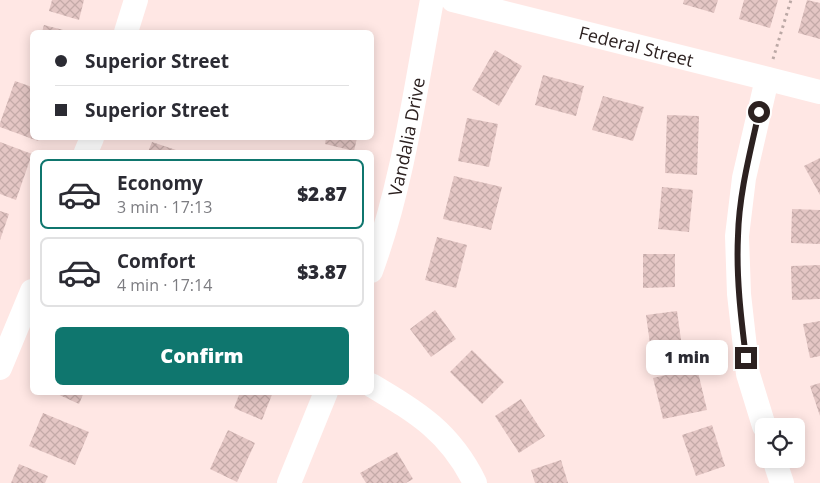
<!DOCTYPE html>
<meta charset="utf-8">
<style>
:root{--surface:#fff;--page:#f7f7f7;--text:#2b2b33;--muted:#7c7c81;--line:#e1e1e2;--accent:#0f766e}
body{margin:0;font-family:"Open Sans",sans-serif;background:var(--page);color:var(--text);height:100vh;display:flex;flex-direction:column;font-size:19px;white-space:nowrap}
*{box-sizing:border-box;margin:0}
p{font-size:16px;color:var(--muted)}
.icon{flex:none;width:28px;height:28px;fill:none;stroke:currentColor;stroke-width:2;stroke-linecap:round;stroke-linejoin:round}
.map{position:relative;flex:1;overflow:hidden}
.panel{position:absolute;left:30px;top:150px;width:344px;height:245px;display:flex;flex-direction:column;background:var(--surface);border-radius:8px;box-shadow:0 2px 12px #0003}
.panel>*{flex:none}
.top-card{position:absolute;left:30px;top:30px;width:344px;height:110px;border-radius:8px;box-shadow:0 2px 12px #0003;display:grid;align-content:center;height:110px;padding:0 25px;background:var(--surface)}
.buttons{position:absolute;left:755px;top:418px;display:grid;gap:10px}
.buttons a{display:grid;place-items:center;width:50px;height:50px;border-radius:8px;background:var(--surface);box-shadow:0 2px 12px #0003;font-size:25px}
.end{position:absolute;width:22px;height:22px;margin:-11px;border:6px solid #2c2120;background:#fff;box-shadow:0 0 0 2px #fff}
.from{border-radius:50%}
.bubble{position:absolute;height:35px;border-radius:8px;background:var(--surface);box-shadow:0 2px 12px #0003;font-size:16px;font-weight:800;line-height:35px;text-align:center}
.top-card b{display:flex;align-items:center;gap:18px;height:48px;font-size:19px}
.top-card b+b{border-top:1px solid var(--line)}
.top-card i{width:12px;height:12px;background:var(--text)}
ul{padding:9px 0 0;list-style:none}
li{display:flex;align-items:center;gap:15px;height:70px;margin:0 10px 8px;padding:0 15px;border:2px solid var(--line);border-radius:8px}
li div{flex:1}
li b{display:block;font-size:19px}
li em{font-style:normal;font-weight:800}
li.selected{border-color:var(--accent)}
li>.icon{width:45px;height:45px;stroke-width:1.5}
.cta{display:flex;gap:10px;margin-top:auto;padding:10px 25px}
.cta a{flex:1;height:58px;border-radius:8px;background:var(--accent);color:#fff;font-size:20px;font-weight:800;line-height:58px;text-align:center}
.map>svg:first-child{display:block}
.building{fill:url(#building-cross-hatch)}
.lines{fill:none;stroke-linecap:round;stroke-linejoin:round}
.path{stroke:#bba8a5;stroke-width:3;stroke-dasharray:2.5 4;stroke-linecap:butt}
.street{stroke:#fff;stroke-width:24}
.route{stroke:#2c2120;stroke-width:6}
.labels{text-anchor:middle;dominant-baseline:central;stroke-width:4.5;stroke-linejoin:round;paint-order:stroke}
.street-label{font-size:18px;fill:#2c2120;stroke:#fff9f8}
</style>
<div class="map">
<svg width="820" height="483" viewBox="0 0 820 483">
<defs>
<pattern id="building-cross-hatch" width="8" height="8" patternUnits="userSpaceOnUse" patternTransform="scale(1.25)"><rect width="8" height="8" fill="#e4c6c4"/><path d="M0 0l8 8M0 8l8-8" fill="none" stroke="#c4aaa8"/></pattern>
</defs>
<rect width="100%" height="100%" fill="#ffe7e4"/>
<g class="building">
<path d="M52,0H84L79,20L49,11Z"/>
<path d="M684,0H718L714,13L683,4Z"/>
<path d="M744,0H778L770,28L739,19Z"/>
<path d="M807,0L820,3V39L798,33Z"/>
<path d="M44,25L71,32H42Z"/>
<path d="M495,50L522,66L499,106L472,90Z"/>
<path d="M543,75L584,86L576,116L535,105Z"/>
<path d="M15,81L32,87V138H39L38,141L0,127V123Z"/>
<path d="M603,96L644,107L633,141L592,130Z"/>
<path d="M667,115L699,116L697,175L665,173Z"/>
<path d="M467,118L498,124L489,167L458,161Z"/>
<path d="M326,138H357L354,151L325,144Z"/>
<path d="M0,142L32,154L16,200L0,194Z"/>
<path d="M152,142L182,152H148Z"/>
<path d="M820,158V195L804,166Z"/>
<path d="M454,176L502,187L491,230L443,219Z"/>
<path d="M662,187L693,190L689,232L658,229Z"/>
<path d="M792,209L820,210V244L791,243Z"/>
<path d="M0,211L9,214L0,240Z"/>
<path d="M437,237L467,245L456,288L425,280Z"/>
<path d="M643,254H675V287L643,288Z"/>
<path d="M820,265V299L792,300L791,266Z"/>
<path d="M435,310L456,339L431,357L410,329Z"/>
<path d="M677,311L683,354L652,358L646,315Z"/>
<path d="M820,321V356L810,358L803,324Z"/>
<path d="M472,350L504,382L482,404L450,372Z"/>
<path d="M697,368L707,410L663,419L653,378Z"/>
<path d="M820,383V416L810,386Z"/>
<path d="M53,392H84L79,404Z"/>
<path d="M240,392H273L262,420L234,408Z"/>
<path d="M521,399L545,436L519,453L495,416Z"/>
<path d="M43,413L89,432L75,465L29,446Z"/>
<path d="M712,425L725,466L696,476L682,435Z"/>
<path d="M228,430L255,443L237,482L210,469Z"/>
<path d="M397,452L413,479L406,483H366L360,473Z"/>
<path d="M561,460L568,483H535L531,470Z"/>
<path d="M19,464L48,476L45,483H11Z"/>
</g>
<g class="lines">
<path class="path" d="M773,59L791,0"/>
<g class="street">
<path id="s1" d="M453,0L820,92"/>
<path d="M126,32L136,0"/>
<path d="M86,152L92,138"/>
<path id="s2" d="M371,271C403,184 415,91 432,0"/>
<path d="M0,368L32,291"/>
<path d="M371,385C418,413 450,432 475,483"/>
<path d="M764,426L748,374L739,294L737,236L744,178L767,79"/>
<path d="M774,459L782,483"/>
<path d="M289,483L326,392"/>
</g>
</g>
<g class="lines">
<path class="route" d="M746,358C741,318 736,277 738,236C739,194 750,153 759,112"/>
</g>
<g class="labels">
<g class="street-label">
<text stroke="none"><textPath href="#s1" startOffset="189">Federal Street</textPath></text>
<text stroke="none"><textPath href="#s2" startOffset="139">Vandalia Drive</textPath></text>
</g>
</g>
</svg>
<div class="buttons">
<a><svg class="icon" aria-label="locate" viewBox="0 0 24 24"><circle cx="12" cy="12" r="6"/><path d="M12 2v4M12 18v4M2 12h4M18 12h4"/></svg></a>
</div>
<i class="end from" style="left:759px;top:112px"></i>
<i class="end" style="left:746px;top:358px"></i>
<div class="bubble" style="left:646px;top:340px;width:82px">1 min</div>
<div class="top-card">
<b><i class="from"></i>Superior Street</b>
<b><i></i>Superior Street</b>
</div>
<section class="panel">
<ul>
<li class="selected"><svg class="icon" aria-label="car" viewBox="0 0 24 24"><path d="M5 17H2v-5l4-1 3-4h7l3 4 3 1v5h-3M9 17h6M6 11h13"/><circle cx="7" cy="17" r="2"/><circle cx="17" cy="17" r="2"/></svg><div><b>Economy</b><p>3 min · 17:13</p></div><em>$2.87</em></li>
<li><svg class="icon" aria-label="car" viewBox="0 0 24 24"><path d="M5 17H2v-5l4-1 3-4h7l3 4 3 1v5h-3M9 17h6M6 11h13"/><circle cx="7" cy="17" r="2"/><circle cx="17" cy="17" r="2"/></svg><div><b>Comfort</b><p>4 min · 17:14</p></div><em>$3.87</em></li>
</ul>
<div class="cta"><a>Confirm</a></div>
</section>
</div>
